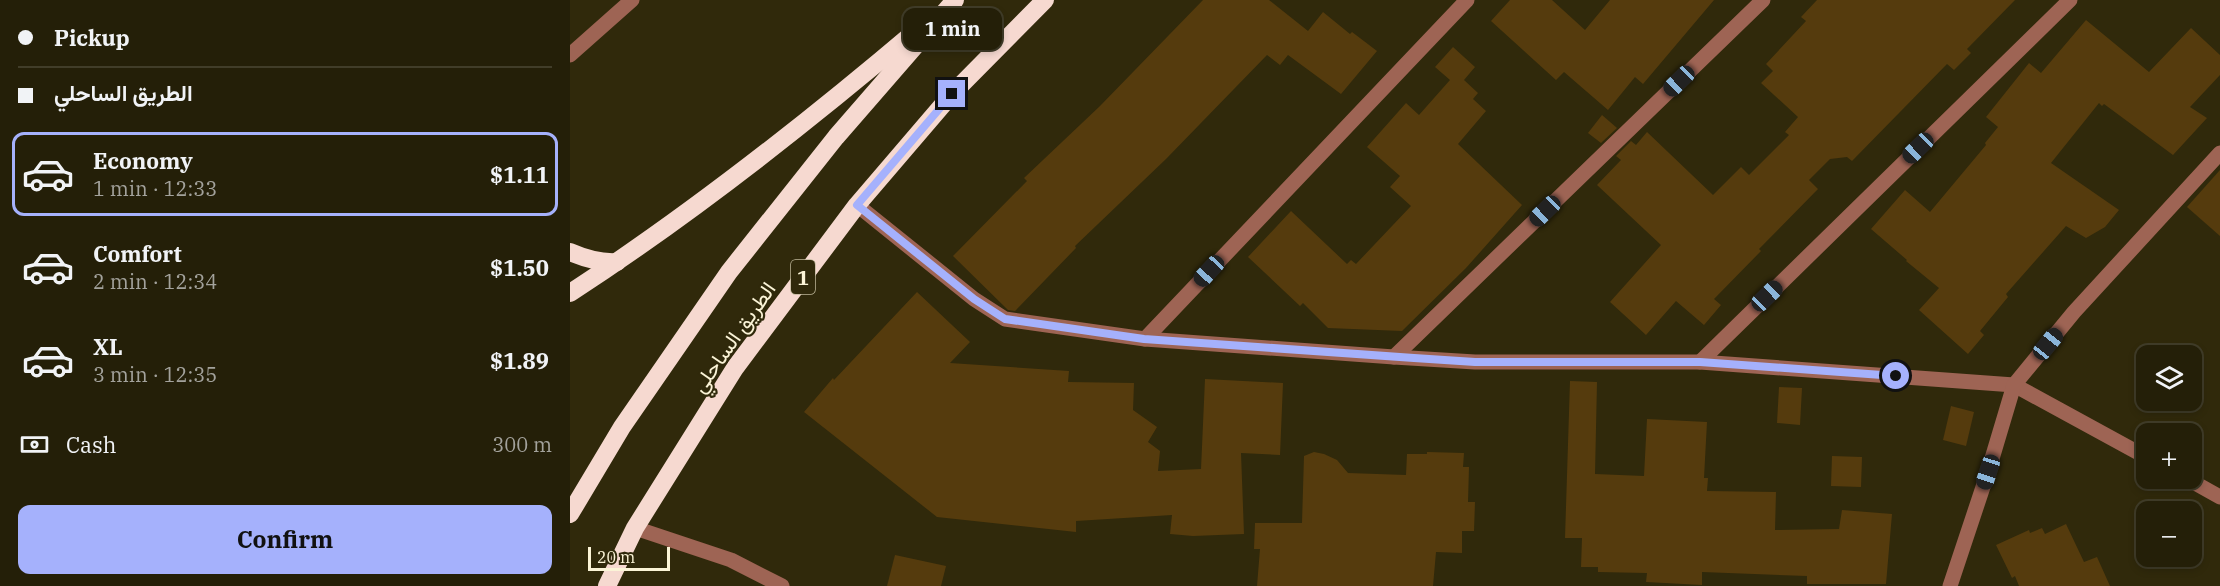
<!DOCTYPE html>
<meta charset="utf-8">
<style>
:root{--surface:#241f08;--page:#302c16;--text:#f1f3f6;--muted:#a3a29c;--line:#413d29;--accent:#a5b1fc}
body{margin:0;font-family:"IBM Plex Serif",Vazirmatn,serif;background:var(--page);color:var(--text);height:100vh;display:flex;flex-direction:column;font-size:22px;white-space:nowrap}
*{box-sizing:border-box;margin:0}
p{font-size:20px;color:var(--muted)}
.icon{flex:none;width:33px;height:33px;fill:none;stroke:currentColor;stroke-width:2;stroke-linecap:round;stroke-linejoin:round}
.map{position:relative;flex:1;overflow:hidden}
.details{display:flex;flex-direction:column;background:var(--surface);width:570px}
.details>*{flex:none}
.hud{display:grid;align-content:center;height:132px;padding:0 18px;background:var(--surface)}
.tools{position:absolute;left:1566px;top:345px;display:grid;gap:12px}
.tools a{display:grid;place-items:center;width:66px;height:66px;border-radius:12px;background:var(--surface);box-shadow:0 3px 9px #0003,0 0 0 2px var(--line);font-size:30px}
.scale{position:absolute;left:18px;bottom:15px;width:82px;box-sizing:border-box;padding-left:6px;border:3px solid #fbf4d7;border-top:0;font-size:16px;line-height:21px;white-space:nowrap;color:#fbf4d7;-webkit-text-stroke:4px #30290b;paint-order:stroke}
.end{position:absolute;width:27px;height:27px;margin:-14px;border:8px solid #a5b1fc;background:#111;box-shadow:0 0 0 3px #111}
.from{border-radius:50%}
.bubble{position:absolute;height:42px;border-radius:12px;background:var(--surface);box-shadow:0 3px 9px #0003,0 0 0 2px var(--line);font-size:20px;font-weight:700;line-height:42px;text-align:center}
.car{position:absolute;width:18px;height:36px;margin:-18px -9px;border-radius:8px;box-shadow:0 0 4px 2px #0007;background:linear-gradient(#222 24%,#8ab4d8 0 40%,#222 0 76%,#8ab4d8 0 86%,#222 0)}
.hud b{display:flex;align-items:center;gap:21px;height:57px;font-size:22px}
.hud b+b{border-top:2px solid var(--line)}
.hud i{width:15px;height:15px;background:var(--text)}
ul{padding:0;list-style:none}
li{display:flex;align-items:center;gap:18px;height:84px;margin:0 12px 9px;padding:0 6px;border:3px solid transparent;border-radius:12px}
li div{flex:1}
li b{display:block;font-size:22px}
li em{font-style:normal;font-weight:700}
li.current{border-color:var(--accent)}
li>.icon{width:54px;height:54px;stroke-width:1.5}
.pay{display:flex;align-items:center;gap:15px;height:66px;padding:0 18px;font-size:22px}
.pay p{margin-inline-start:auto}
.primary-button{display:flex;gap:12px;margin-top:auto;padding:12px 18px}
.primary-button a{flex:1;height:69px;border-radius:12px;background:var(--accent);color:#111;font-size:24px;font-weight:700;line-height:69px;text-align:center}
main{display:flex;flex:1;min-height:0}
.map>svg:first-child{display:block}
.building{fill:#553b0d}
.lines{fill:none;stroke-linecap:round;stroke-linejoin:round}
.minor{stroke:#9e6454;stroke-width:15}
.highway{stroke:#f6d9d0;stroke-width:18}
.route{stroke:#a5b1fc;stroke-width:8}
.labels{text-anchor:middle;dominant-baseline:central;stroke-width:4.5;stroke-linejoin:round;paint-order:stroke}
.shield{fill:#30290b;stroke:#beb79a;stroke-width:1.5}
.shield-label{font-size:20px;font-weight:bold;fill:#fbf4d7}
.street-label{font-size:21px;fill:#fbf4d7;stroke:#30290b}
</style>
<main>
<section class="details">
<div class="hud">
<b><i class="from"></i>Pickup</b>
<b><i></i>الطريق الساحلي</b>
</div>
<ul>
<li class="current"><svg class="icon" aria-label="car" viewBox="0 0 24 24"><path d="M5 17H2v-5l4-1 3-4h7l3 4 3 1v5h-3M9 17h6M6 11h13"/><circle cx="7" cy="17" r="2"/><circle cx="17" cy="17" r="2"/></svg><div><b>Economy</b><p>1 min · 12:33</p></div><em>$1.11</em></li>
<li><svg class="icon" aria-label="car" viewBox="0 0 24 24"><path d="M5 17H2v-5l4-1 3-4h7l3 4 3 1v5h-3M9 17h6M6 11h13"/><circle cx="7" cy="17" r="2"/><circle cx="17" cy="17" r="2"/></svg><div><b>Comfort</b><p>2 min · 12:34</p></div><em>$1.50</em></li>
<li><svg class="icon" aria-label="car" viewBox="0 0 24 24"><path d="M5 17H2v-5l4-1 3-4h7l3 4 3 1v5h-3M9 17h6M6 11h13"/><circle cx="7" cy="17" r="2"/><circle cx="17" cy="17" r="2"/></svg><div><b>XL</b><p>3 min · 12:35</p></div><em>$1.89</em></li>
</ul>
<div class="pay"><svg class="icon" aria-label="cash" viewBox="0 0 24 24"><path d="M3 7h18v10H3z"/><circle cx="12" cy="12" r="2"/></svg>Cash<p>300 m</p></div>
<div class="primary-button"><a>Confirm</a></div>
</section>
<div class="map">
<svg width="1650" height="586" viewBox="0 0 1650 586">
<rect width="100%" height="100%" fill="#30290b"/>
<g class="building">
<path d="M633,0H699L738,31L753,12L780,34L782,32L807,51L771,94L718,55L710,65L697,55L596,159L505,246L506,248L445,311L438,310L383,256L457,181L454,178L530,106Z"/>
<path d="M940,0H982L1015,30L1040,0H1144L1073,84L1065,77L1038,110L994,72L986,80L921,21Z"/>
<path d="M1247,0H1445L1397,49L1401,53L1384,70L1377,64L1282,161L1277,157L1260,159L1239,180L1248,189L1189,249L1191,251L1144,299L1151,305L1134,325L1106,301L1076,335L1040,302L1091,245L1027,185L1051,160L1046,156L1061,141L1066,145L1077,132L1143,195L1171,167L1179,175L1219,135L1215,132L1228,117L1191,83L1203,71L1196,64L1236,21L1231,17Z"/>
<path d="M1516,20L1579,72L1621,28L1650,55V75L1620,107L1637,118L1603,155L1534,104L1532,106L1529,103L1481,163L1549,210L1535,227L1516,238L1496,226L1436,294L1438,297L1410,331L1414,335L1398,354L1349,310L1369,288L1336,261L1337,260L1301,229L1335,190L1360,212L1416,145L1415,143L1428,127L1416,117L1459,63L1471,73Z"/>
<path d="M883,47L905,67L894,80L908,93L903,99L916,111L888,144L952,205L896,268L832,331L758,328L733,303L730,306L678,257L721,211L777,264L781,260L786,264L841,206L820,187L830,176L797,147L836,103L849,115L880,80L865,67Z"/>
<path d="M1032,115L1047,128L1031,143L1018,133Z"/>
<path d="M1650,170V236L1617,207Z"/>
<path d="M347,292L400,342L380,363L499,371L498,382L564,383L563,410L587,427L578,442L590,451L588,471L631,469L635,379L713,383L710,455L671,453L674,534L623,536L600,534L602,515L506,521V532L367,517L234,412L263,378L264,380Z"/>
<path d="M1000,381L1027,382L1025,474L1074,476L1077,419L1137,422L1134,478H1138L1137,491L1206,492L1205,530L1269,529L1272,510L1322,514L1316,584H1237V576L1132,572V585L1076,582L1077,573L1028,572V567H1011L1012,538H995Z"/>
<path d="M1209,387L1232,388L1230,425L1207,423Z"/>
<path d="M1381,406L1404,412L1396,446L1373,440Z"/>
<path d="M744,452L754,454L767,460L778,473L836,475L837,454H857V452L894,453L893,467H899L898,502H905L904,531H892V553L866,552L863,586H687L690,549H684L685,523H732L734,456Z"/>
<path d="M1262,456L1292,457L1291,487L1261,486Z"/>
<path d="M1496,524L1514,562L1527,557L1540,586H1449L1445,576L1442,578L1426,545L1459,530L1460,533L1472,528L1475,534Z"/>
<path d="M325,555L376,566L371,586H317Z"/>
</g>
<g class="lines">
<g class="minor">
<path d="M0,55L62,0"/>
<path d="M287,205L404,299L435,319L575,339L824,357L905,362H1130L1444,385L1576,457"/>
<path d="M575,339L897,0"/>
<path d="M824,357L1193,0"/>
<path d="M1130,362L1500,0"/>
<path d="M1616,478L1650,497"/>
<path d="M65,528L161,560L212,586"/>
<path d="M1380,586L1418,472L1444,385L1504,312L1650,153"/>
</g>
<g class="highway">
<path d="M0,252C16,259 30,263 47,262"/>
<path d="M0,293C123,213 237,123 349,28"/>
<path d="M0,514L52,427L159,272L266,137L385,0"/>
<path d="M37,586L65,528L165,368L287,205L382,94L475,0"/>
</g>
</g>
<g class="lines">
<path class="route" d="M382,94L287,205L404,299L435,319L574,339L844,358L905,362H1130L1326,376"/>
</g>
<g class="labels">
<rect class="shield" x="221" y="260" width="24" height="34" rx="4.5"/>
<g class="shield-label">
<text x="233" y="277">1</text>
</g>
<g class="street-label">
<text transform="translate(163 337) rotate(-55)">الطريق الساحلي</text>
</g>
</g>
</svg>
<div class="tools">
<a><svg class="icon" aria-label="layers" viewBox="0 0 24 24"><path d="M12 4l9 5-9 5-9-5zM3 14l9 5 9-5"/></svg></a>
<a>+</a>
<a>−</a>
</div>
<div class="scale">20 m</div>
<i class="end from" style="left:1326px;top:376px"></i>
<i class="end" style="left:382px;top:94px"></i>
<div class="bubble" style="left:333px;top:8px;width:99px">1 min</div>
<i class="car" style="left:1109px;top:81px;rotate:226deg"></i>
<i class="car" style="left:1348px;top:148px;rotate:226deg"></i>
<i class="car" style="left:975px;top:211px;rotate:226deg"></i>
<i class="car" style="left:639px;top:271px;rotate:223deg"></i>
<i class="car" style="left:1197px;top:296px;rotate:46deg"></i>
<i class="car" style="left:1478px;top:344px;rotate:39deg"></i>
<i class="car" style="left:1418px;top:472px;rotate:198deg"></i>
</div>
</main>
